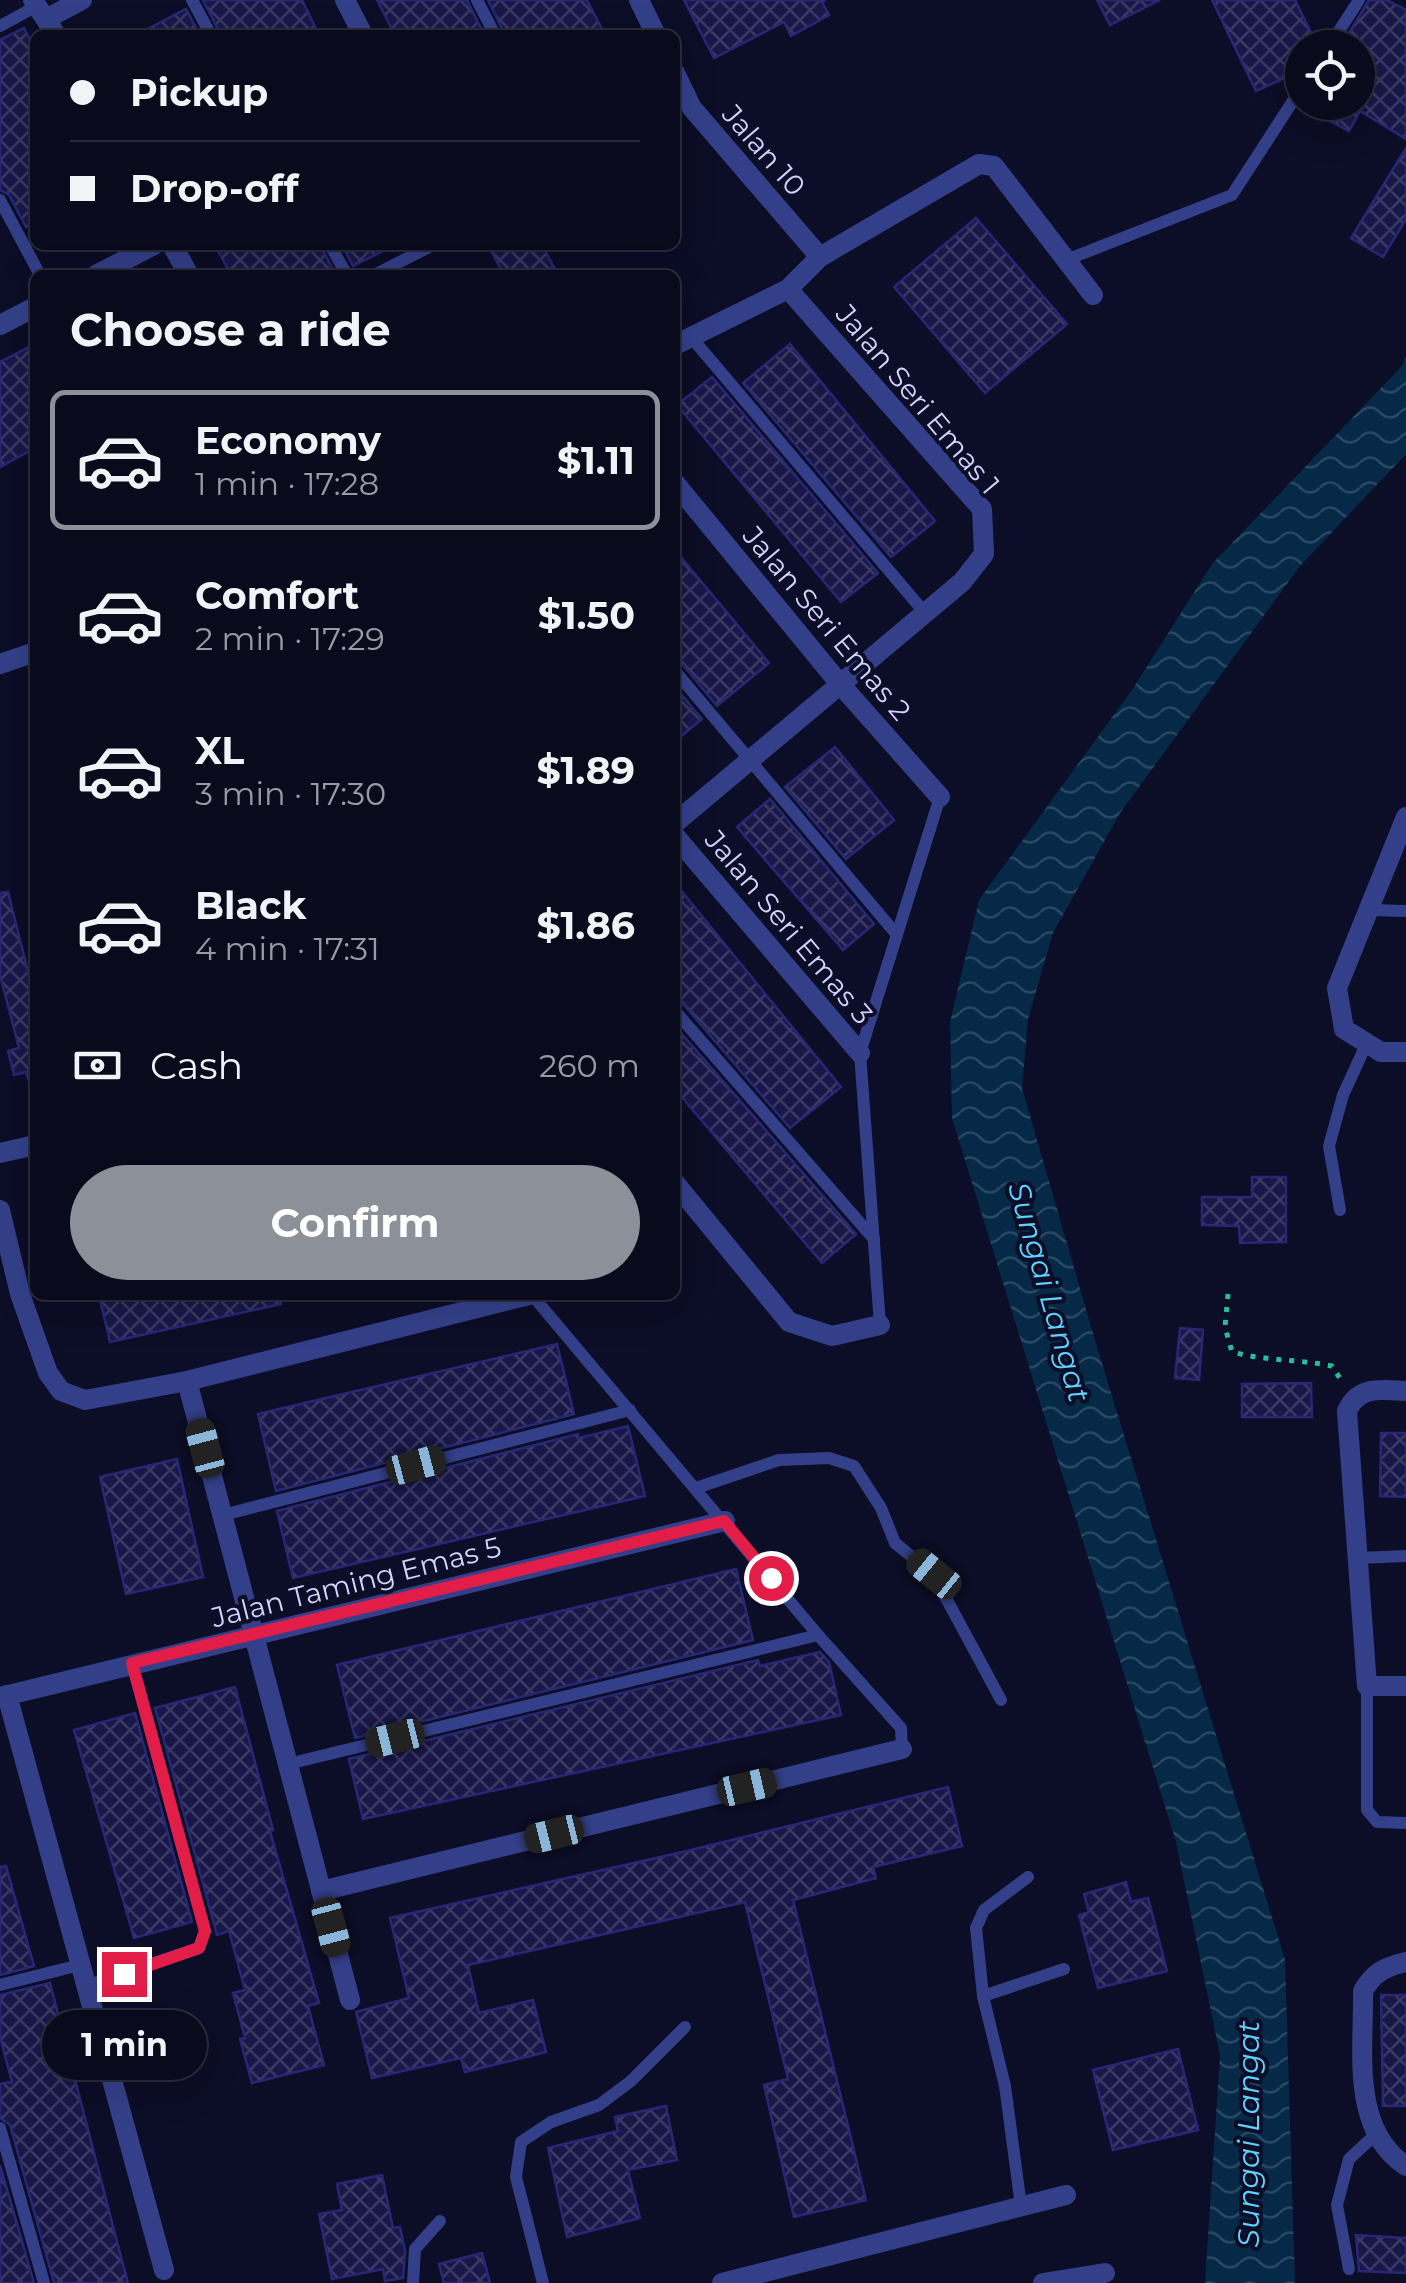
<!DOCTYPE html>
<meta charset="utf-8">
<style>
:root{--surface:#090a1c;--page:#121325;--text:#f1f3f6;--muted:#999aa3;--line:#292b3b;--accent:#8c9099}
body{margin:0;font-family:Montserrat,sans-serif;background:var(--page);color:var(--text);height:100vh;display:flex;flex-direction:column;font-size:38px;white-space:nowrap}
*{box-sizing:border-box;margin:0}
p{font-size:32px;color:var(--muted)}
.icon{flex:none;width:55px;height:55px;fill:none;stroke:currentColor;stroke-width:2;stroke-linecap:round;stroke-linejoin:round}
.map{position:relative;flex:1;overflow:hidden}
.drawer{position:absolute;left:30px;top:270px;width:650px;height:1030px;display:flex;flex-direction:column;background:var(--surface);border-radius:15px;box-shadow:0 10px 40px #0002,0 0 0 2px var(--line)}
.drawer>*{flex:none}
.banner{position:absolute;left:30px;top:30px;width:650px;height:220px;border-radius:15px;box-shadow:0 10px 40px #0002,0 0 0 2px var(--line);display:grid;align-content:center;height:220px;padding:0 40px;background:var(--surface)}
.buttons{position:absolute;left:1285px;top:30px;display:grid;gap:20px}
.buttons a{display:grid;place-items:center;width:90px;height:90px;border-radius:50%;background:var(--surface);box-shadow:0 10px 40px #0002,0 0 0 2px var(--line);font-size:50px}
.end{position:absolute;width:45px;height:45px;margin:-22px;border:12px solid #e11d48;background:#fff;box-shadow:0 0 0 5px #fff}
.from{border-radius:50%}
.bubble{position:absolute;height:70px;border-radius:35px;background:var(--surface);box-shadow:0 10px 40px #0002,0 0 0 2px var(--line);font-size:32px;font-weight:700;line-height:70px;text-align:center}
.car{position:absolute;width:30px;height:60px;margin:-30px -15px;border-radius:12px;box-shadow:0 0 8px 2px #0007;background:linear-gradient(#222 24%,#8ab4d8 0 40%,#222 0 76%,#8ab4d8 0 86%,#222 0)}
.banner b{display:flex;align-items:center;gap:35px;height:95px;font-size:38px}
.banner b+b{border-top:2px solid var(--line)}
.banner i{width:25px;height:25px;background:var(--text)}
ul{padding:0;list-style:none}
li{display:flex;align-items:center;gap:30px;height:140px;margin:0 20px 15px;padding:0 20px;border:5px solid transparent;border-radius:15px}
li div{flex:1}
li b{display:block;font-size:38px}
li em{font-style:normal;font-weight:700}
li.active{border-color:var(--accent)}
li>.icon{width:90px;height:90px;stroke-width:1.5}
h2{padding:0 40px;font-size:45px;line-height:120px}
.pay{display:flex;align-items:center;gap:25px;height:110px;padding:0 40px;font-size:38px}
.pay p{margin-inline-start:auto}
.primary-button{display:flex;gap:20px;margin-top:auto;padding:20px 40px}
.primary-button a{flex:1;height:115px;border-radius:60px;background:var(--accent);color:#fff;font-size:40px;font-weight:700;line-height:115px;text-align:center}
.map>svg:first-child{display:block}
.water{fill:url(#water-waves)}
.building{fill:url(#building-cross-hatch);stroke:#282776;stroke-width:2.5}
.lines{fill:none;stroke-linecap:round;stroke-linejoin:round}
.path{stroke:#24c099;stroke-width:5;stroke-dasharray:5 8;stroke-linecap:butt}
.service{stroke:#334089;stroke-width:12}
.minor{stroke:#334089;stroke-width:20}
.route{stroke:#e11d48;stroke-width:12}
.labels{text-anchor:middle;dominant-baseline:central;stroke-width:8;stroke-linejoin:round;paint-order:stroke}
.street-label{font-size:28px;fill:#d1d4ff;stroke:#0c0d26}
.water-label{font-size:30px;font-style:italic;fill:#5fd3ff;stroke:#0c0d26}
</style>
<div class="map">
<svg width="1406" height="2283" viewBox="0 0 1406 2283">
<defs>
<pattern id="water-waves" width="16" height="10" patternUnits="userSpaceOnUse" patternTransform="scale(2.5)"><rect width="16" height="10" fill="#052946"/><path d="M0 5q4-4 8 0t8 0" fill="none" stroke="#284762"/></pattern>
<pattern id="building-cross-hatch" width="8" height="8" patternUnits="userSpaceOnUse" patternTransform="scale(2.5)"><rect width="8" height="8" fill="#181748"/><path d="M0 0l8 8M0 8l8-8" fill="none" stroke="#393863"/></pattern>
</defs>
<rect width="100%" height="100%" fill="#0c0d26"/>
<path class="water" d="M1406,357V454L1300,566L1120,813L1053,933L1028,1019L1022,1088L1097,1347L1285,1960L1295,2283H1205L1220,2055L1176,1842L952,1118L950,1022L979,900L1132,690L1212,564L1402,366Z"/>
<g class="building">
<path d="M203,0H302L319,35H221Z"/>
<path d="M377,0H467L484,35H395Z"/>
<path d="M488,0H587L605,35H505Z"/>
<path d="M684,0H826L822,2L829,15L791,36L784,22L714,58Z"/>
<path d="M1097,0H1160L1110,25Z"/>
<path d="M1212,0H1295L1315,41L1310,48H1302V59L1291,75L1256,91Z"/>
<path d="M1369,0H1387L1406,10V139L1360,111L1349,131L1302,106L1304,102H1358V48H1340Z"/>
<path d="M186,9L200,35H136Z"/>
<path d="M24,28L35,50V222L26,227L9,195L0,190V40Z"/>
<path d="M1406,148V219L1383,257L1351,238Z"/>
<path d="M976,218L1067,324L985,393L894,287Z"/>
<path d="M215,245H320L336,275H231Z"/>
<path d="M342,245H395L353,266Z"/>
<path d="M488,245H542L558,275H504Z"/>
<path d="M35,344V448L0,467V362Z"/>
<path d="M790,344L935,521L891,557L743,383Z"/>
<path d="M712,377L878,573L841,602L677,405Z"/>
<path d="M675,550L769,663L717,706L683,665L675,661Z"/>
<path d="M675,687L702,719L675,741Z"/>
<path d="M835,747L894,820L846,859L785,787Z"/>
<path d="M770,799L874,924L843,950L737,827Z"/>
<path d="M675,883L841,1087L790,1128L683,1004L675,1001Z"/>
<path d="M8,892L35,1000V1078L28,1079L26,1072L14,1075L8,1051L19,1048L0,975V893Z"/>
<path d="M675,1026L856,1234L822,1263L675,1089Z"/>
<path d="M1252,1177H1286V1242L1240,1243L1239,1226L1202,1225V1197H1252Z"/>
<path d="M99,1295H280L281,1304L110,1342Z"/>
<path d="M1180,1328L1203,1330L1199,1380L1175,1378Z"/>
<path d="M557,1344L574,1414L276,1491L258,1414Z"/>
<path d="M1311,1383L1312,1417H1242V1384Z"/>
<path d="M628,1426L645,1496L293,1578L277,1511L578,1434L579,1438Z"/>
<path d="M1381,1433H1406V1497L1380,1496Z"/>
<path d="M177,1459L203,1577L126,1594L100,1477Z"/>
<path d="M736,1569L753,1640L355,1738L337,1665Z"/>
<path d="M820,1652L829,1662L841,1715L363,1819L349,1759L758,1660L760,1666Z"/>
<path d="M235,1687L273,1830L270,1831L319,2003L308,2006L324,2065L252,2083L240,2039L245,2038L233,1993L245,1990L229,1931L217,1935L155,1708Z"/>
<path d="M135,1713L192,1922L134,1938L74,1730Z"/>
<path d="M948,1787L962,1846L873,1867L876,1878L793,1900L866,2200L794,2217L764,2085L788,2079L745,1902L468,1965L479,2013L533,2000L546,2052L465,2072L461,2058L372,2078L356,2012L409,1998L390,1918L687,1851Z"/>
<path d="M6,1866L34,1966L0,1975V1867Z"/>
<path d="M1126,1882L1131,1902L1148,1898L1167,1971L1098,1988L1079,1915L1089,1912L1084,1894Z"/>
<path d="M50,1983L121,2257L128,2283H54L10,2125L0,2118V2084L12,2082L0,2037V1995Z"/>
<path d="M1381,1995H1406V2106H1383Z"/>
<path d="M1178,2049L1198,2130L1113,2150L1093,2070Z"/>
<path d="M666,2106L677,2160L628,2170L640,2218L567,2237L548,2148L618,2131L615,2117Z"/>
<path d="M0,2165L34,2283H0Z"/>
<path d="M382,2175L393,2228L400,2227L405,2251L403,2278L385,2281L383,2269L332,2279L319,2214L342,2210L337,2184Z"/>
<path d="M1356,2235L1406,2238V2273L1359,2271Z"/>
<path d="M482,2253L490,2283H444L439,2264Z"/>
</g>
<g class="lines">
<path class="path" d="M1228,1294L1225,1327L1232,1352C1266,1361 1298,1359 1332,1366L1341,1380"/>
<g class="service">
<path d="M192,0L211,35"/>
<path d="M477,0L495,35"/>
<path d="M0,26L37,6"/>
<path d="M1328,48L1359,0"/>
<path d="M0,200L40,275"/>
<path d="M330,245L347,275"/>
<path d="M1066,260L1232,195L1302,87"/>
<path d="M374,275L433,245"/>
<path d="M691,337L925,613"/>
<path d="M675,671L897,935"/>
<path d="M1370,910L1406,911"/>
<path d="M675,1011L874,1239"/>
<path d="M1340,1210L1329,1146L1343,1095L1366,1045"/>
<path d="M532,1295L818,1635L901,1728L902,1749"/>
<path d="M880,1325L860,1053L940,797"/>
<path d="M696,1488L779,1460L829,1458L854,1466L881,1508L895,1543L933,1574L1001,1700"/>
<path d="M223,1515L630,1410"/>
<path d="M1358,1558L1406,1556"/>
<path d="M1367,1686V1810L1377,1822L1406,1823"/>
<path d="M288,1764L818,1635"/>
<path d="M0,1985L80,1965"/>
<path d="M86,1986L199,1948L205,1931L132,1663"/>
<path d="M983,1996L1064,1969"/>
<path d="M0,2128L44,2283"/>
<path d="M1021,2206L1005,2086L983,1996L976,1928L984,1910L1028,1877"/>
<path d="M1349,2269L1337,2205L1349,2159L1375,2135"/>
<path d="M413,2283L415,2249L440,2221"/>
<path d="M543,2283L516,2177L521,2142L551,2122L599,2105L631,2081L685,2027"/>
</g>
<g class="minor">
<path d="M33,0L56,35"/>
<path d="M345,0L363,35"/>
<path d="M639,0L656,35"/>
<path d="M46,19L82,0"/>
<path d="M675,73L692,108L820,257"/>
<path d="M172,245L189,275"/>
<path d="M96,275L154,245"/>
<path d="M0,325L35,307"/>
<path d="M675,345L788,289L820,257L979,164L994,166L1093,295"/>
<path d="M675,483L840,684L940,797"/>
<path d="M0,664L35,652"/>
<path d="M1406,817L1337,988L1344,1029L1381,1052H1406"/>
<path d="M675,823L962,582L984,554L982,509L788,289"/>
<path d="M675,836L860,1053"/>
<path d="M0,1153L35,1145"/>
<path d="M675,1183L789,1322L832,1336L880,1325"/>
<path d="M0,1210L20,1294L48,1373L61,1391L85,1400L187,1381L529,1295"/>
<path d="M187,1381L350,2000"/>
<path d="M1406,1391C1381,1390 1359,1385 1347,1411L1367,1686H1406"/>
<path d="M7,1695L164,2270"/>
<path d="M0,1697L725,1521"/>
<path d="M321,1891L902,1749"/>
<path d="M1406,1962C1385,1967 1374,1972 1363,1991C1364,2050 1350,2129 1406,2166"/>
<path d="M722,2283L1066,2195"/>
<path d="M1043,2283L1105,2273"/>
</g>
</g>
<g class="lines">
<path class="route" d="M124,1974L199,1948L205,1931L132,1663L724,1521L771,1578"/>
</g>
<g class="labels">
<g class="street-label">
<text transform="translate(764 150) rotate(49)">Jalan 10</text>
<text transform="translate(918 399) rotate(50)">Jalan Seri Emas 1</text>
<text transform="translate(827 623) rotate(50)">Jalan Seri Emas 2</text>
<text transform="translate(789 927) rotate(50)">Jalan Seri Emas 3</text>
<text transform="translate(356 1582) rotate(-14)">Jalan Taming Emas 5</text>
</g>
<g class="water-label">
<text transform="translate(1049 1292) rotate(74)">Sungai Langat</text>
<text transform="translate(1248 2134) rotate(-90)">Sungai Langat</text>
</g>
</g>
</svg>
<div class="buttons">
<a><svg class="icon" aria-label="locate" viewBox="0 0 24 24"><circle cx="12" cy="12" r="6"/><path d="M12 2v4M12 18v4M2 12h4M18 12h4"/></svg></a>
</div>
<i class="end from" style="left:771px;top:1578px"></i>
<i class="end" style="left:124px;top:1974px"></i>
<div class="bubble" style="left:42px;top:2010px;width:165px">1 min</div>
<i class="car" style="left:205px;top:1448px;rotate:345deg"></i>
<i class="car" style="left:416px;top:1465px;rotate:75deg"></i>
<i class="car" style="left:934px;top:1574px;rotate:309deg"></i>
<i class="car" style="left:395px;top:1738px;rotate:256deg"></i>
<i class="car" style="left:747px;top:1787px;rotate:77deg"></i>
<i class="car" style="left:554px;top:1834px;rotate:256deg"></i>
<i class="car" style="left:331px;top:1927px;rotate:165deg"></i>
<div class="banner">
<b><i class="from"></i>Pickup</b>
<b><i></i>Drop-off</b>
</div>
<section class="drawer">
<h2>Choose a ride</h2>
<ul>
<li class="active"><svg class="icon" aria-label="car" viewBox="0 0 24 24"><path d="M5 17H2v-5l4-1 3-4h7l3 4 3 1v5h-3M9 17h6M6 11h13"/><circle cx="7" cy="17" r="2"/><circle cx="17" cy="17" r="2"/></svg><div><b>Economy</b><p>1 min · 17:28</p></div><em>$1.11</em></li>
<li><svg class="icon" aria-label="car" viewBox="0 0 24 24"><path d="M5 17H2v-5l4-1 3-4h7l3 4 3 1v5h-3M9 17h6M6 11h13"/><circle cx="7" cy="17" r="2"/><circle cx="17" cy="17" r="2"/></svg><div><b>Comfort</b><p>2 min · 17:29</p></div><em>$1.50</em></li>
<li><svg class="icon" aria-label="car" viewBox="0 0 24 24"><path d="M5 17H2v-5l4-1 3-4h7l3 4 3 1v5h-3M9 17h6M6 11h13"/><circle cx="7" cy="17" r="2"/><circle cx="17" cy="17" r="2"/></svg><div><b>XL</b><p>3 min · 17:30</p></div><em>$1.89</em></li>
<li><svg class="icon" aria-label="car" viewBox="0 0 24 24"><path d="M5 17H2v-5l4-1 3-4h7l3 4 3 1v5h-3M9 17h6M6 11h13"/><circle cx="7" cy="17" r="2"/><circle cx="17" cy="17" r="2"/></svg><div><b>Black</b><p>4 min · 17:31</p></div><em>$1.86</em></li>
</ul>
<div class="pay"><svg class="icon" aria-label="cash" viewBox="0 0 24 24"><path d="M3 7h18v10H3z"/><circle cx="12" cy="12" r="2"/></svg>Cash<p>260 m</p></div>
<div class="primary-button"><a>Confirm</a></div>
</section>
</div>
